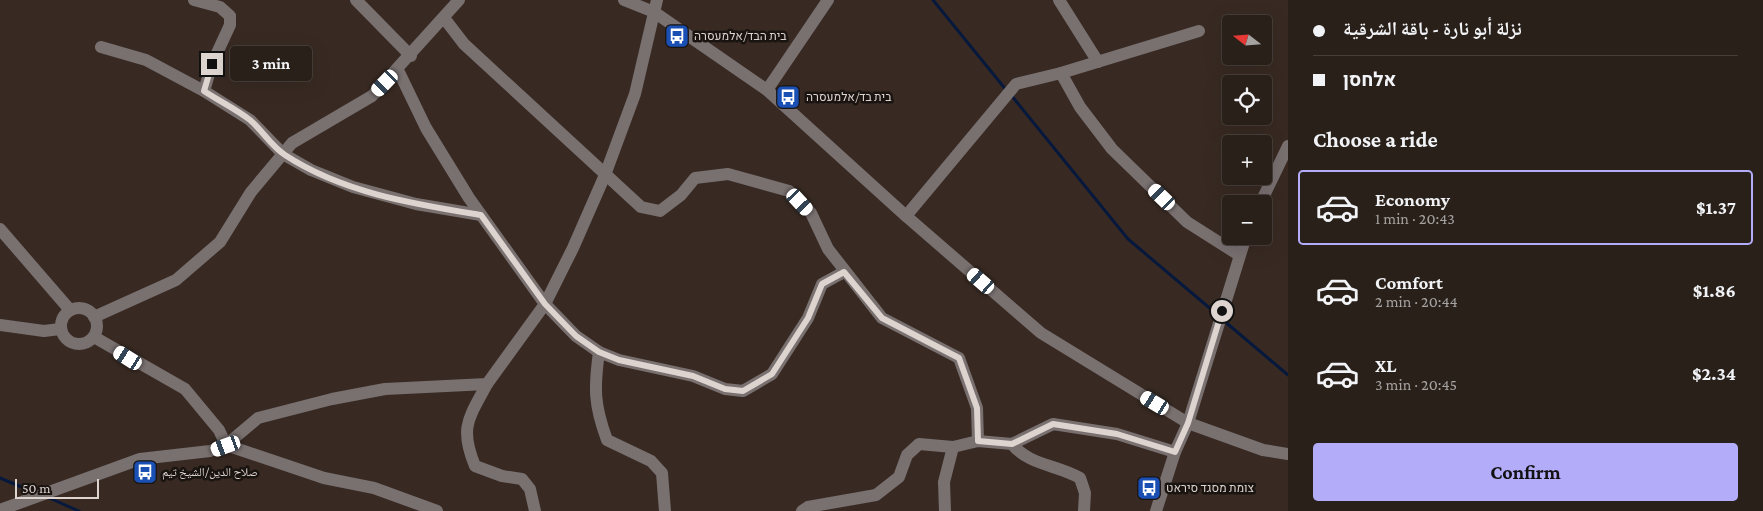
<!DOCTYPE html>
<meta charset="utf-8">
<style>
:root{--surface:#2a201a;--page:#322823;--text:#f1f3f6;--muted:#a5a3a2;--line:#463e39;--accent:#b3acf9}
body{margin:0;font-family:"Crimson Pro","Noto Naskh Arabic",Heebo,serif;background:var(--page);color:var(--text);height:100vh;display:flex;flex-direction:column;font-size:19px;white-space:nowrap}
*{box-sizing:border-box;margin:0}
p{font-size:16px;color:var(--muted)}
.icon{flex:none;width:28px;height:28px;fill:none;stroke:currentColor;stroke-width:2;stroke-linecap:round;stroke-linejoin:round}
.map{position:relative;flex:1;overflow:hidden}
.side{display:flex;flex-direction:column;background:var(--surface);width:475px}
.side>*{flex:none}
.banner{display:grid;align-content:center;height:110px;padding:0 25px;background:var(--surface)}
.needle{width:32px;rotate:287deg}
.buttons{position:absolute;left:1222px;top:15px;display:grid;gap:10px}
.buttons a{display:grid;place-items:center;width:50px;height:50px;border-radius:5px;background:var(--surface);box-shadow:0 5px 20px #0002,0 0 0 1px var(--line);font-size:25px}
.scale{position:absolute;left:15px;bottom:12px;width:84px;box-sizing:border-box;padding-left:5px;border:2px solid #ddd3cf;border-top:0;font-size:14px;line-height:18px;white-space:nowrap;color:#ddd3cf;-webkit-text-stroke:4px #1a1411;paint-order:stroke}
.end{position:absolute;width:22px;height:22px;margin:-11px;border:6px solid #ddd3cf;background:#111;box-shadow:0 0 0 2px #111}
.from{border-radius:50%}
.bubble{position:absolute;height:35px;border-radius:5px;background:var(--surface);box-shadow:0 5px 20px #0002,0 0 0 1px var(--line);font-size:16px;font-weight:700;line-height:35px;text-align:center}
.car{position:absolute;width:15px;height:30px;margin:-15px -8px;border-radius:6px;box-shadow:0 0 4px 1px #0007;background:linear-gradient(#fff 24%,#345 0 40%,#fff 0 76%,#345 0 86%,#fff 0)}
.banner b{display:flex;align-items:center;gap:18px;height:48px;font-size:19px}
.banner b+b{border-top:1px solid var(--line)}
.banner i{width:12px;height:12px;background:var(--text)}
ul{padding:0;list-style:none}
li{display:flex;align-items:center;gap:15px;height:75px;margin:0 10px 8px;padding:0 15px;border:2px solid transparent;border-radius:5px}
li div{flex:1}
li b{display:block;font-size:19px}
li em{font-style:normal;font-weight:700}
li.active{border-color:var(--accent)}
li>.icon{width:45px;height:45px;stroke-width:1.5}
h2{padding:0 25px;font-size:22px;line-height:60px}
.action{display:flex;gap:10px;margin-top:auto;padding:10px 25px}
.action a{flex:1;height:58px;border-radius:5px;background:var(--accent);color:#111;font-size:20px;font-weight:700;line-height:58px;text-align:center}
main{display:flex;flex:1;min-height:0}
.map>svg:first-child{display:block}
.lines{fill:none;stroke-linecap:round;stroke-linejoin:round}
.stream{stroke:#07183d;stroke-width:3}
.minor{stroke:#797070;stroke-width:12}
.route{stroke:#ddd3cf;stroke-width:6}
.labels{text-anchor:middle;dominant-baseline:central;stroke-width:5;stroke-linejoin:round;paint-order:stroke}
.poi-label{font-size:12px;fill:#ddd3cf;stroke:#1a1411;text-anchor:start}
</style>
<main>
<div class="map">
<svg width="1288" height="511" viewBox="0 0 1288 511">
<rect width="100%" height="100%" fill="#382a23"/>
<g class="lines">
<g class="stream">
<path d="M933,0L1007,91"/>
<path d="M1011,95L1128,239L1219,316"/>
<path d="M1223,320L1288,375"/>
<path d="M0,478L36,493"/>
<path d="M47,497L79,511"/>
</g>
<g class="minor">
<path d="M194,0L220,7L230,16V25L212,64L204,91"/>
<path d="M356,0L411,56"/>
<path d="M624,0L654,12L767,90L906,216L1041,333L1188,423L1263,450L1288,454"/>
<path d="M1059,0L1098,62"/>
<path d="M444,18L464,44L641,207L660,211L681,195L695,178L728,174L789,191L811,213L828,249L882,318L959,358L977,408L978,441"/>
<path d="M101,47L146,60L204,91L250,120L283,154L311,170L353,187L416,204L481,215"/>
<path d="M398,70L426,128L469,198L545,304L576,336L599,352L619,360L693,376L725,389L743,391L772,374L808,318L822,284L844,272"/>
<path d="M1061,73L1080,107L1112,149L1187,222L1239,255"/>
<path d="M767,90L828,0"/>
<path d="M1260,204L1288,146"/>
<path d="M906,216L1016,84L1061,73L1199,31"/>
<path d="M0,229L70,310"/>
<circle cx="79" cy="326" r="18"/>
<path d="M94,317L176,280L220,242L251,192L292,143L372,96L459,0"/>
<path d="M0,325L44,331L60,329"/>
<path d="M94,337L185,389L219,430L226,445L258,418L332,399L385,389L487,384L545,304L573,248L605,175L635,94L657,0"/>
<path d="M599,352C594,388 594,405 607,440L651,461L662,473L665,511"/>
<path d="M487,384C469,418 459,427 475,466L502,476L522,479L530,489L535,511"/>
<path d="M1012,444C1028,465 1058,465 1080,478L1085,493L1084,511"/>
<path d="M0,510L140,459L210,451L226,445L324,478L374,488L437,511"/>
<path d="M802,511L808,507L876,495L899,477L907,455L919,444L953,447L978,441L1012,444L1053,424L1117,434L1175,452"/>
<path d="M945,511L944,482L953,447"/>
<path d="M1156,511L1175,452L1188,423L1246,236"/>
</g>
</g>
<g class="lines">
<path class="route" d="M212,64L204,91C219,101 236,109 250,120C262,130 271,146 285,155C343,193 414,204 481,215L545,304L576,336L599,352L619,360L693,376L725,389L743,391L772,374L808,318L822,284L844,272L882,318L959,358L977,408L978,441L1012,444L1053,424L1117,434L1175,452L1188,423L1222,311"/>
</g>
<defs>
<g id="bus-square" transform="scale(1.25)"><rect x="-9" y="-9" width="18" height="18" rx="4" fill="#1a4fb4" stroke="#1a1411"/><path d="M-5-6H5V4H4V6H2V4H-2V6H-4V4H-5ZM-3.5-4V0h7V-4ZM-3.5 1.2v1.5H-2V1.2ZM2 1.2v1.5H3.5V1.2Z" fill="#fff"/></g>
</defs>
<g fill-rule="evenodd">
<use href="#bus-square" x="677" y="36"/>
<use href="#bus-square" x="788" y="97"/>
<use href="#bus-square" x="145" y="472"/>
<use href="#bus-square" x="1149" y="488"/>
</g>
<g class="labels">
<g class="poi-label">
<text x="694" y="36">בית הבד/אלמעסרה</text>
<text x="806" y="97">בית בד/אלמעסרה</text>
<text x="162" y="472">صلاح الدين/الشيخ تيم</text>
<text x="1166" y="488">צומת מסגד סיראט</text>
</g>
</g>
</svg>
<div class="buttons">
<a><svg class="needle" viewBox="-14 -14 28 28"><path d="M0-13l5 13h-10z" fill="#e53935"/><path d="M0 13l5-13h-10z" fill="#a5a3a2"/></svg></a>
<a><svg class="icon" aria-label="locate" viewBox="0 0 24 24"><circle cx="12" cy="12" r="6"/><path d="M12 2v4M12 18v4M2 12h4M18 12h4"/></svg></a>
<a>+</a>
<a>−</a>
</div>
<div class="scale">50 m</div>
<i class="end from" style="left:1222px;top:311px"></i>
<i class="end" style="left:212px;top:64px"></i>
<div class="bubble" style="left:230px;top:46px;width:82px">3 min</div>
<i class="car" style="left:385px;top:83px;rotate:224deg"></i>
<i class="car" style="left:1162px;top:197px;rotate:314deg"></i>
<i class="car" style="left:800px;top:202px;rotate:137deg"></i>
<i class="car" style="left:981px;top:281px;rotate:311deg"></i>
<i class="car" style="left:128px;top:358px;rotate:302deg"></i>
<i class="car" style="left:1155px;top:403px;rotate:301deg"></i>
<i class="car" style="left:226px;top:446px;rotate:250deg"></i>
</div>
<section class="side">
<div class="banner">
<b><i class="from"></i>نزلة أبو نارة - باقة الشرقية</b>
<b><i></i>אלחסן</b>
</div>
<h2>Choose a ride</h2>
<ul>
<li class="active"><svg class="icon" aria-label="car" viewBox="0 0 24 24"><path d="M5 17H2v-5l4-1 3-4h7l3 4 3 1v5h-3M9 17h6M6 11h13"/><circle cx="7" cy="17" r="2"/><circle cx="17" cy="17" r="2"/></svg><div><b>Economy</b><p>1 min · 20:43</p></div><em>$1.37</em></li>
<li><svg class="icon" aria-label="car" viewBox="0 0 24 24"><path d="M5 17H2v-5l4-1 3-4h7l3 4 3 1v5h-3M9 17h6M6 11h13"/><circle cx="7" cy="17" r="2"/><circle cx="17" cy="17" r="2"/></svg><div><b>Comfort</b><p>2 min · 20:44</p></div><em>$1.86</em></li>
<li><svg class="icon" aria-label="car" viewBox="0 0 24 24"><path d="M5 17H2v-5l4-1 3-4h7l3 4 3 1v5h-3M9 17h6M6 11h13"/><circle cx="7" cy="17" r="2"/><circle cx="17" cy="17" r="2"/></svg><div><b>XL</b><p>3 min · 20:45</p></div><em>$2.34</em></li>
</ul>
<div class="action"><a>Confirm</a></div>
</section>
</main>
